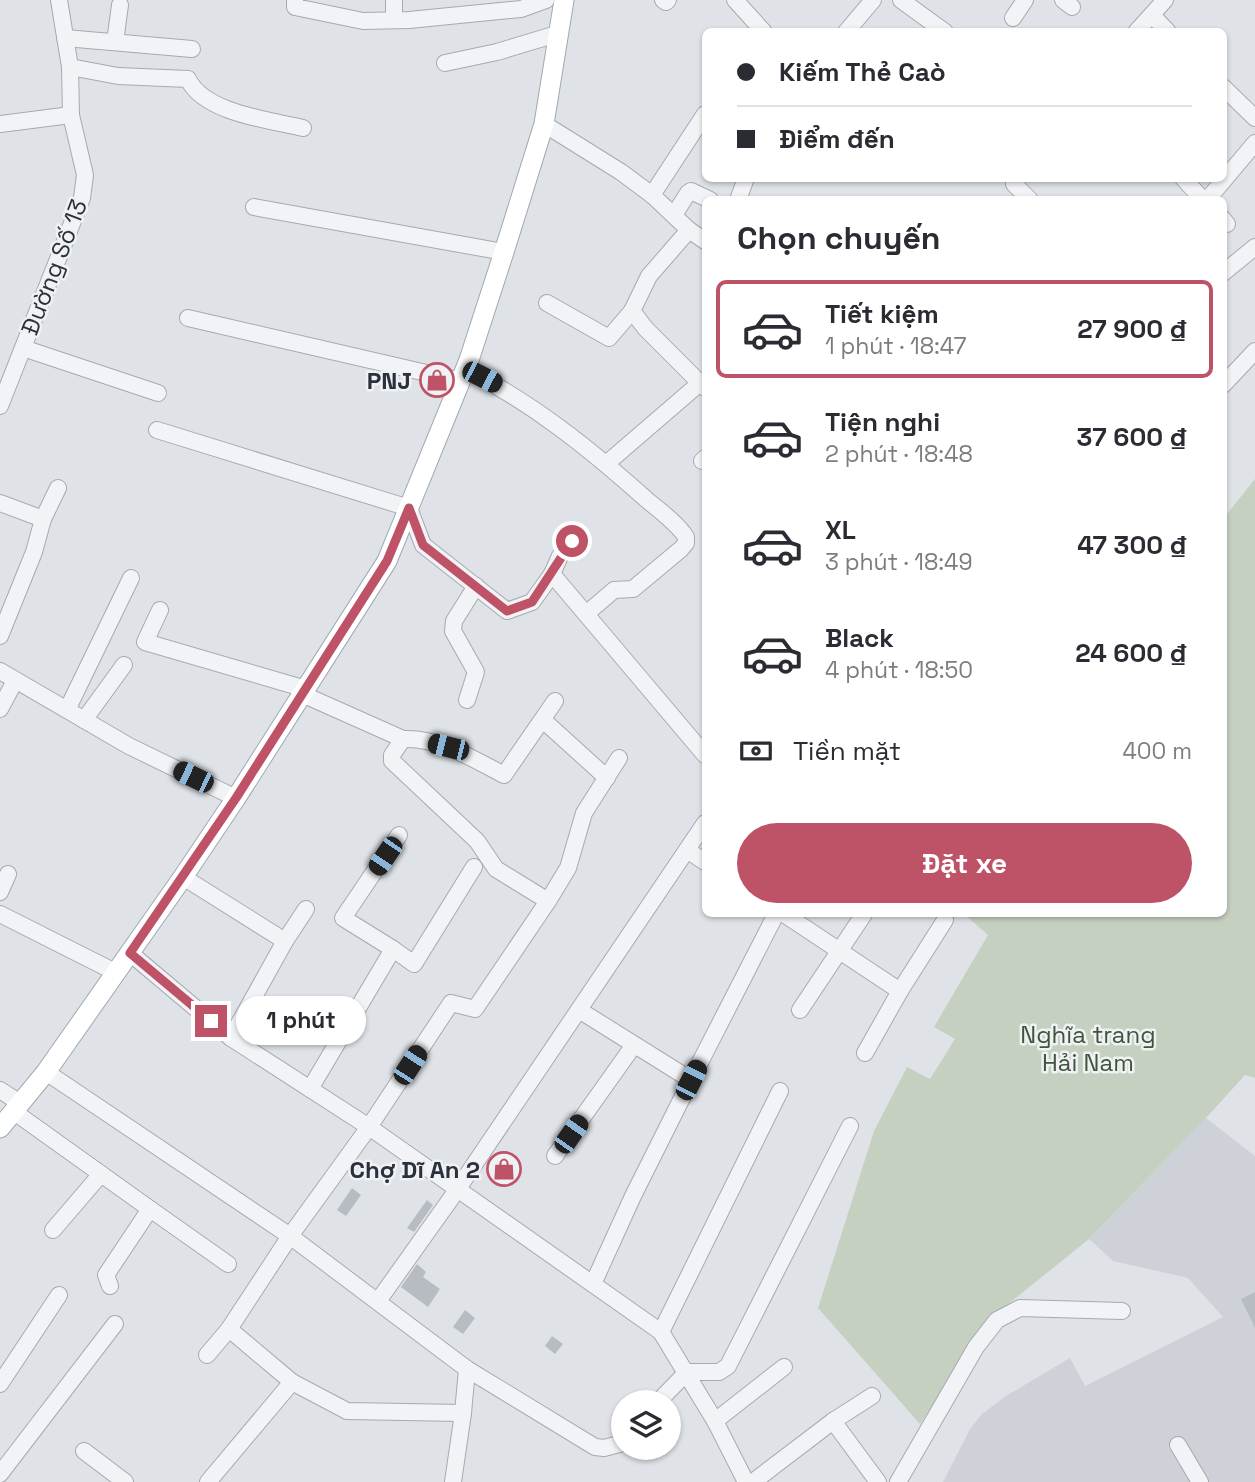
<!DOCTYPE html>
<html lang="vi">
<meta charset="utf-8">
<style>
:root{--surface:#fff;--page:#f2f2f3;--text:#2b2b33;--muted:#7c7c81;--line:#e1e1e2;--accent:#be5267}
body{margin:0;font-family:"Space Grotesk",sans-serif;background:var(--page);color:var(--text);height:100vh;display:flex;flex-direction:column;font-size:26px;white-space:nowrap}
*{box-sizing:border-box;margin:0}
p{font-size:23px;color:var(--muted)}
.icon{flex:none;width:38px;height:38px;fill:none;stroke:currentColor;stroke-width:2;stroke-linecap:round;stroke-linejoin:round}
.map{position:relative;flex:1;overflow:hidden}
.side{position:absolute;left:702px;top:196px;width:525px;height:721px;display:flex;flex-direction:column;background:var(--surface);border-radius:10px;box-shadow:0 2px 5px #0004}
.side>*{flex:none}
.hud{position:absolute;left:702px;top:28px;width:525px;height:154px;border-radius:10px;box-shadow:0 2px 5px #0004;display:grid;align-content:center;height:154px;padding:0 35px;background:var(--surface)}
.fabs{position:absolute;left:611px;top:1390px;display:grid;gap:14px}
.fabs a{display:grid;place-items:center;width:70px;height:70px;border-radius:50%;background:var(--surface);box-shadow:0 2px 5px #0004;font-size:35px}
.end{position:absolute;width:32px;height:32px;margin:-16px;border:9px solid #be5267;background:#fff;box-shadow:0 0 0 4px #fff}
.from{border-radius:50%}
.bubble{position:absolute;height:49px;border-radius:24px;background:var(--surface);box-shadow:0 2px 5px #0004;font-size:23px;font-weight:700;line-height:49px;text-align:center}
.car{position:absolute;width:21px;height:42px;margin:-21px -10px;border-radius:9px;box-shadow:0 0 5px 2px #0007;background:linear-gradient(#222 24%,#8ab4d8 0 40%,#222 0 76%,#8ab4d8 0 86%,#222 0)}
.hud b{display:flex;align-items:center;gap:24px;height:66px;font-size:26px}
.hud b+b{border-top:2px solid var(--line)}
.hud i{width:18px;height:18px;background:var(--text)}
ul{padding:0;list-style:none}
li{display:flex;align-items:center;gap:21px;height:98px;margin:0 14px 10px;padding:0 21px;border:4px solid transparent;border-radius:10px}
li div{flex:1}
li b{display:block;font-size:26px}
li em{font-style:normal;font-weight:700}
li.current{border-color:var(--accent)}
li>.icon{width:63px;height:63px;stroke-width:1.5}
h2{padding:0 35px;font-size:32px;line-height:84px}
.pay{display:flex;align-items:center;gap:18px;height:77px;padding:0 35px;font-size:26px}
.pay p{margin-inline-start:auto}
.cta{display:flex;gap:14px;margin-top:auto;padding:14px 35px}
.cta a{flex:1;height:80px;border-radius:42px;background:var(--accent);color:#fff;font-size:28px;font-weight:700;line-height:80px;text-align:center}
.map>svg:first-child{display:block}
.built{fill:#ced2d8}
.green{fill:#c6d0c1}
.building{fill:#b7bcc3}
.lines{fill:none;stroke-linecap:round;stroke-linejoin:round}
.minor-casing{stroke:#a5aab0;stroke-width:18}
.major-casing{stroke:#a0a8b1;stroke-width:21}
.minor{stroke:#f2f3f6;stroke-width:16}
.major{stroke:#fff;stroke-width:19}
.route{stroke:#be5267;stroke-width:9}
.labels{text-anchor:middle;dominant-baseline:central;stroke-width:5;stroke-linejoin:round;paint-order:stroke}
.street-label{font-size:24px;fill:#2a313c;stroke:#eff1f5}
.poi-label{font-size:24px;font-weight:bold;fill:#2a313c;stroke:#eff1f5;text-anchor:end}
.park-label{font-size:24px;fill:#405639;stroke:#eff1f5}
</style>
<div class="map">
<svg width="1255" height="1482" viewBox="0 0 1255 1482">
<rect width="100%" height="100%" fill="#dfe3e7"/>
<path class="built" d="M1206,1118L1255,1156V1482H943L970,1429L982,1414L1006,1396L1070,1358L1085,1386L1223,1317L1188,1278L1113,1261L1089,1239Z"/>
<path class="green" d="M1255,479V1078L1245,1075L1206,1118L1089,1239L991,1318L920,1424L818,1308L874,1131L907,1067L930,1079L955,1039L934,1027L988,935L964,914H1223V519Z"/>
<g class="building">
<path d="M352,1188L361,1195L346,1216L337,1210Z"/>
<path d="M427,1200L433,1205L414,1232L407,1228Z"/>
<path d="M417,1264L426,1272L423,1277L440,1289L428,1307L401,1287Z"/>
<path d="M1255,1292V1328L1241,1299Z"/>
<path d="M465,1310L475,1318L463,1334L453,1327Z"/>
<path d="M552,1336L563,1344L555,1354L545,1346Z"/>
</g>
<g class="lines">
<g class="minor-casing">
<g id="minor">
<path d="M295,0V7L363,21L409,20L521,9L546,0"/>
<path d="M394,0V20"/>
<path d="M663,0L666,2L668,0"/>
<path d="M735,0L764,32"/>
<path d="M901,0L945,32"/>
<path d="M1063,0L1072,7"/>
<path d="M1152,15L1168,32"/>
<path d="M1013,18L1025,0"/>
<path d="M846,32L873,0"/>
<path d="M1136,32L1165,0"/>
<path d="M65,38L192,49"/>
<path d="M115,42L120,5"/>
<path d="M445,63L497,52L560,33"/>
<path d="M70,67L118,76L188,79C204,113 269,120 303,128"/>
<path d="M1223,87L1255,118"/>
<path d="M0,124L71,115"/>
<path d="M544,124L621,172L652,195L689,230"/>
<path d="M1018,178L1014,184L1030,200"/>
<path d="M1183,178L1203,200"/>
<path d="M652,195L705,114"/>
<path d="M738,200L746,178"/>
<path d="M1207,200L1255,143"/>
<path d="M254,207L504,252"/>
<path d="M674,215L688,193L691,191L710,200"/>
<path d="M1223,219L1227,224"/>
<path d="M705,241L689,230L649,276L632,311L646,329L705,388"/>
<path d="M1223,273L1255,247"/>
<path d="M547,303L609,338L632,311"/>
<path d="M188,318L461,381"/>
<path d="M23,348L158,393"/>
<path d="M465,369C533,403 591,450 647,500C660,511 677,523 686,537V543L681,549L633,589L614,590L586,614"/>
<path d="M1223,385L1255,351"/>
<path d="M0,406L82,198L85,175L71,115L70,67L59,0"/>
<path d="M157,430L409,508L423,545L507,611L532,602L552,574L705,755"/>
<path d="M702,461L705,458"/>
<path d="M606,464L700,383"/>
<path d="M0,503L43,519L34,552L0,636"/>
<path d="M43,519L58,488"/>
<path d="M552,574L560,556L572,541"/>
<path d="M160,610L145,642L306,689"/>
<path d="M0,671L129,746L236,798"/>
<path d="M302,694L403,739C439,737 473,759 504,775L555,701"/>
<path d="M467,700L476,672L453,631L454,621L476,586"/>
<path d="M0,709L15,681"/>
<path d="M67,710L131,578"/>
<path d="M84,720L124,665"/>
<path d="M543,720L607,778"/>
<path d="M403,739L392,755V761L477,841L496,869L548,901"/>
<path d="M687,850L705,862"/>
<path d="M183,877L285,941"/>
<path d="M0,892L8,874"/>
<path d="M0,914L115,972"/>
<path d="M784,914L900,991"/>
<path d="M393,949L343,918L399,835"/>
<path d="M130,953L231,1038L369,1127L661,1332L715,1421L746,1482"/>
<path d="M579,1010L691,1080L776,914"/>
<path d="M800,1010L864,914"/>
<path d="M231,1038L285,941L306,909"/>
<path d="M865,1053L900,991L945,920"/>
<path d="M46,1072L290,1236L467,1369L595,1447L604,1448L623,1443"/>
<path d="M310,1089L393,949L414,964L474,867"/>
<path d="M0,1090L20,1103"/>
<path d="M13,1111L150,1209L106,1275L110,1286"/>
<path d="M555,1156L634,1045"/>
<path d="M150,1209L228,1264"/>
<path d="M53,1230L101,1174"/>
<path d="M593,1284L633,1196L691,1080"/>
<path d="M378,1301L457,1190L705,823"/>
<path d="M229,1329L290,1236L369,1127L451,1003L475,1009L548,901L568,868L584,813L619,758"/>
<path d="M661,1332L780,1091"/>
<path d="M207,1355L229,1329L292,1382L347,1411L463,1413"/>
<path d="M0,1384L59,1295"/>
<path d="M658,1402L687,1372H719L728,1366L850,1126"/>
<path d="M715,1421L784,1367"/>
<path d="M833,1421L878,1482"/>
<path d="M1178,1445L1200,1482"/>
<path d="M84,1451L125,1482"/>
<path d="M0,1474L115,1324"/>
<path d="M208,1482L292,1382"/>
<path d="M453,1482L463,1413L467,1369"/>
<path d="M753,1482L833,1421L872,1396"/>
<path d="M898,1482L976,1347L997,1320L1020,1308L1122,1311"/>
</g>
</g>
<g class="major-casing">
<path id="major" d="M0,1128L46,1072L183,877L236,798L387,561L469,360L504,252L544,124L564,0"/>
</g>
<use href="#minor" class="minor"/>
<use href="#major" class="major"/>
</g>
<g class="lines">
<path class="route" d="M211,1021L130,953L236,798L387,561L409,508L423,545L507,611L532,602L572,541"/>
</g>
<defs>
<g id="shop-ring" transform="scale(1.75)"><circle r="9.5" fill="#eff1f5" stroke="#be5267" stroke-width="1.5"/><path d="M-5-2.5h2.3a2.7 3.5 0 0 1 5.4 0H5L5.5 6h-11ZM-1.5-2.5h3a1.5 2.3 0 0 0-3 0Z" fill="#be5267"/></g>
</defs>
<g fill-rule="evenodd">
<use href="#shop-ring" x="437" y="380"/>
<use href="#shop-ring" x="504" y="1169"/>
</g>
<g class="labels">
<g class="street-label">
<text transform="translate(54 267) rotate(-69)">Đường Số 13</text>
</g>
<g class="poi-label">
<text x="412" y="380">PNJ</text>
<text x="480" y="1169">Chợ Dĩ An 2</text>
</g>
<g class="park-label">
<text x="1088" y="1034">Nghĩa trang<tspan x="1088" dy="28">Hải Nam</tspan></text>
</g>
</g>
</svg>
<div class="fabs">
<a><svg class="icon" aria-label="layers" viewBox="0 0 24 24"><path d="M12 4l9 5-9 5-9-5zM3 14l9 5 9-5"/></svg></a>
</div>
<i class="end from" style="left:572px;top:541px"></i>
<i class="end" style="left:211px;top:1021px"></i>
<div class="bubble" style="left:236px;top:996px;width:130px">1 phút</div>
<i class="car" style="left:482px;top:377px;rotate:117deg"></i>
<i class="car" style="left:448px;top:747px;rotate:284deg"></i>
<i class="car" style="left:193px;top:777px;rotate:296deg"></i>
<i class="car" style="left:385px;top:856px;rotate:214deg"></i>
<i class="car" style="left:410px;top:1065px;rotate:33deg"></i>
<i class="car" style="left:691px;top:1080px;rotate:27deg"></i>
<i class="car" style="left:571px;top:1134px;rotate:35deg"></i>
<div class="hud">
<b><i class="from"></i>Kiếm Thẻ Caò</b>
<b><i></i>Điểm đến</b>
</div>
<section class="side">
<h2>Chọn chuyến</h2>
<ul>
<li class="current"><svg class="icon" aria-label="car" viewBox="0 0 24 24"><path d="M5 17H2v-5l4-1 3-4h7l3 4 3 1v5h-3M9 17h6M6 11h13"/><circle cx="7" cy="17" r="2"/><circle cx="17" cy="17" r="2"/></svg><div><b>Tiết kiệm</b><p>1 phút · 18:47</p></div><em>27 900 ₫</em></li>
<li><svg class="icon" aria-label="car" viewBox="0 0 24 24"><path d="M5 17H2v-5l4-1 3-4h7l3 4 3 1v5h-3M9 17h6M6 11h13"/><circle cx="7" cy="17" r="2"/><circle cx="17" cy="17" r="2"/></svg><div><b>Tiện nghi</b><p>2 phút · 18:48</p></div><em>37 600 ₫</em></li>
<li><svg class="icon" aria-label="car" viewBox="0 0 24 24"><path d="M5 17H2v-5l4-1 3-4h7l3 4 3 1v5h-3M9 17h6M6 11h13"/><circle cx="7" cy="17" r="2"/><circle cx="17" cy="17" r="2"/></svg><div><b>XL</b><p>3 phút · 18:49</p></div><em>47 300 ₫</em></li>
<li><svg class="icon" aria-label="car" viewBox="0 0 24 24"><path d="M5 17H2v-5l4-1 3-4h7l3 4 3 1v5h-3M9 17h6M6 11h13"/><circle cx="7" cy="17" r="2"/><circle cx="17" cy="17" r="2"/></svg><div><b>Black</b><p>4 phút · 18:50</p></div><em>24 600 ₫</em></li>
</ul>
<div class="pay"><svg class="icon" aria-label="cash" viewBox="0 0 24 24"><path d="M3 7h18v10H3z"/><circle cx="12" cy="12" r="2"/></svg>Tiền mặt<p>400 m</p></div>
<div class="cta"><a>Đặt xe</a></div>
</section>
</div>
